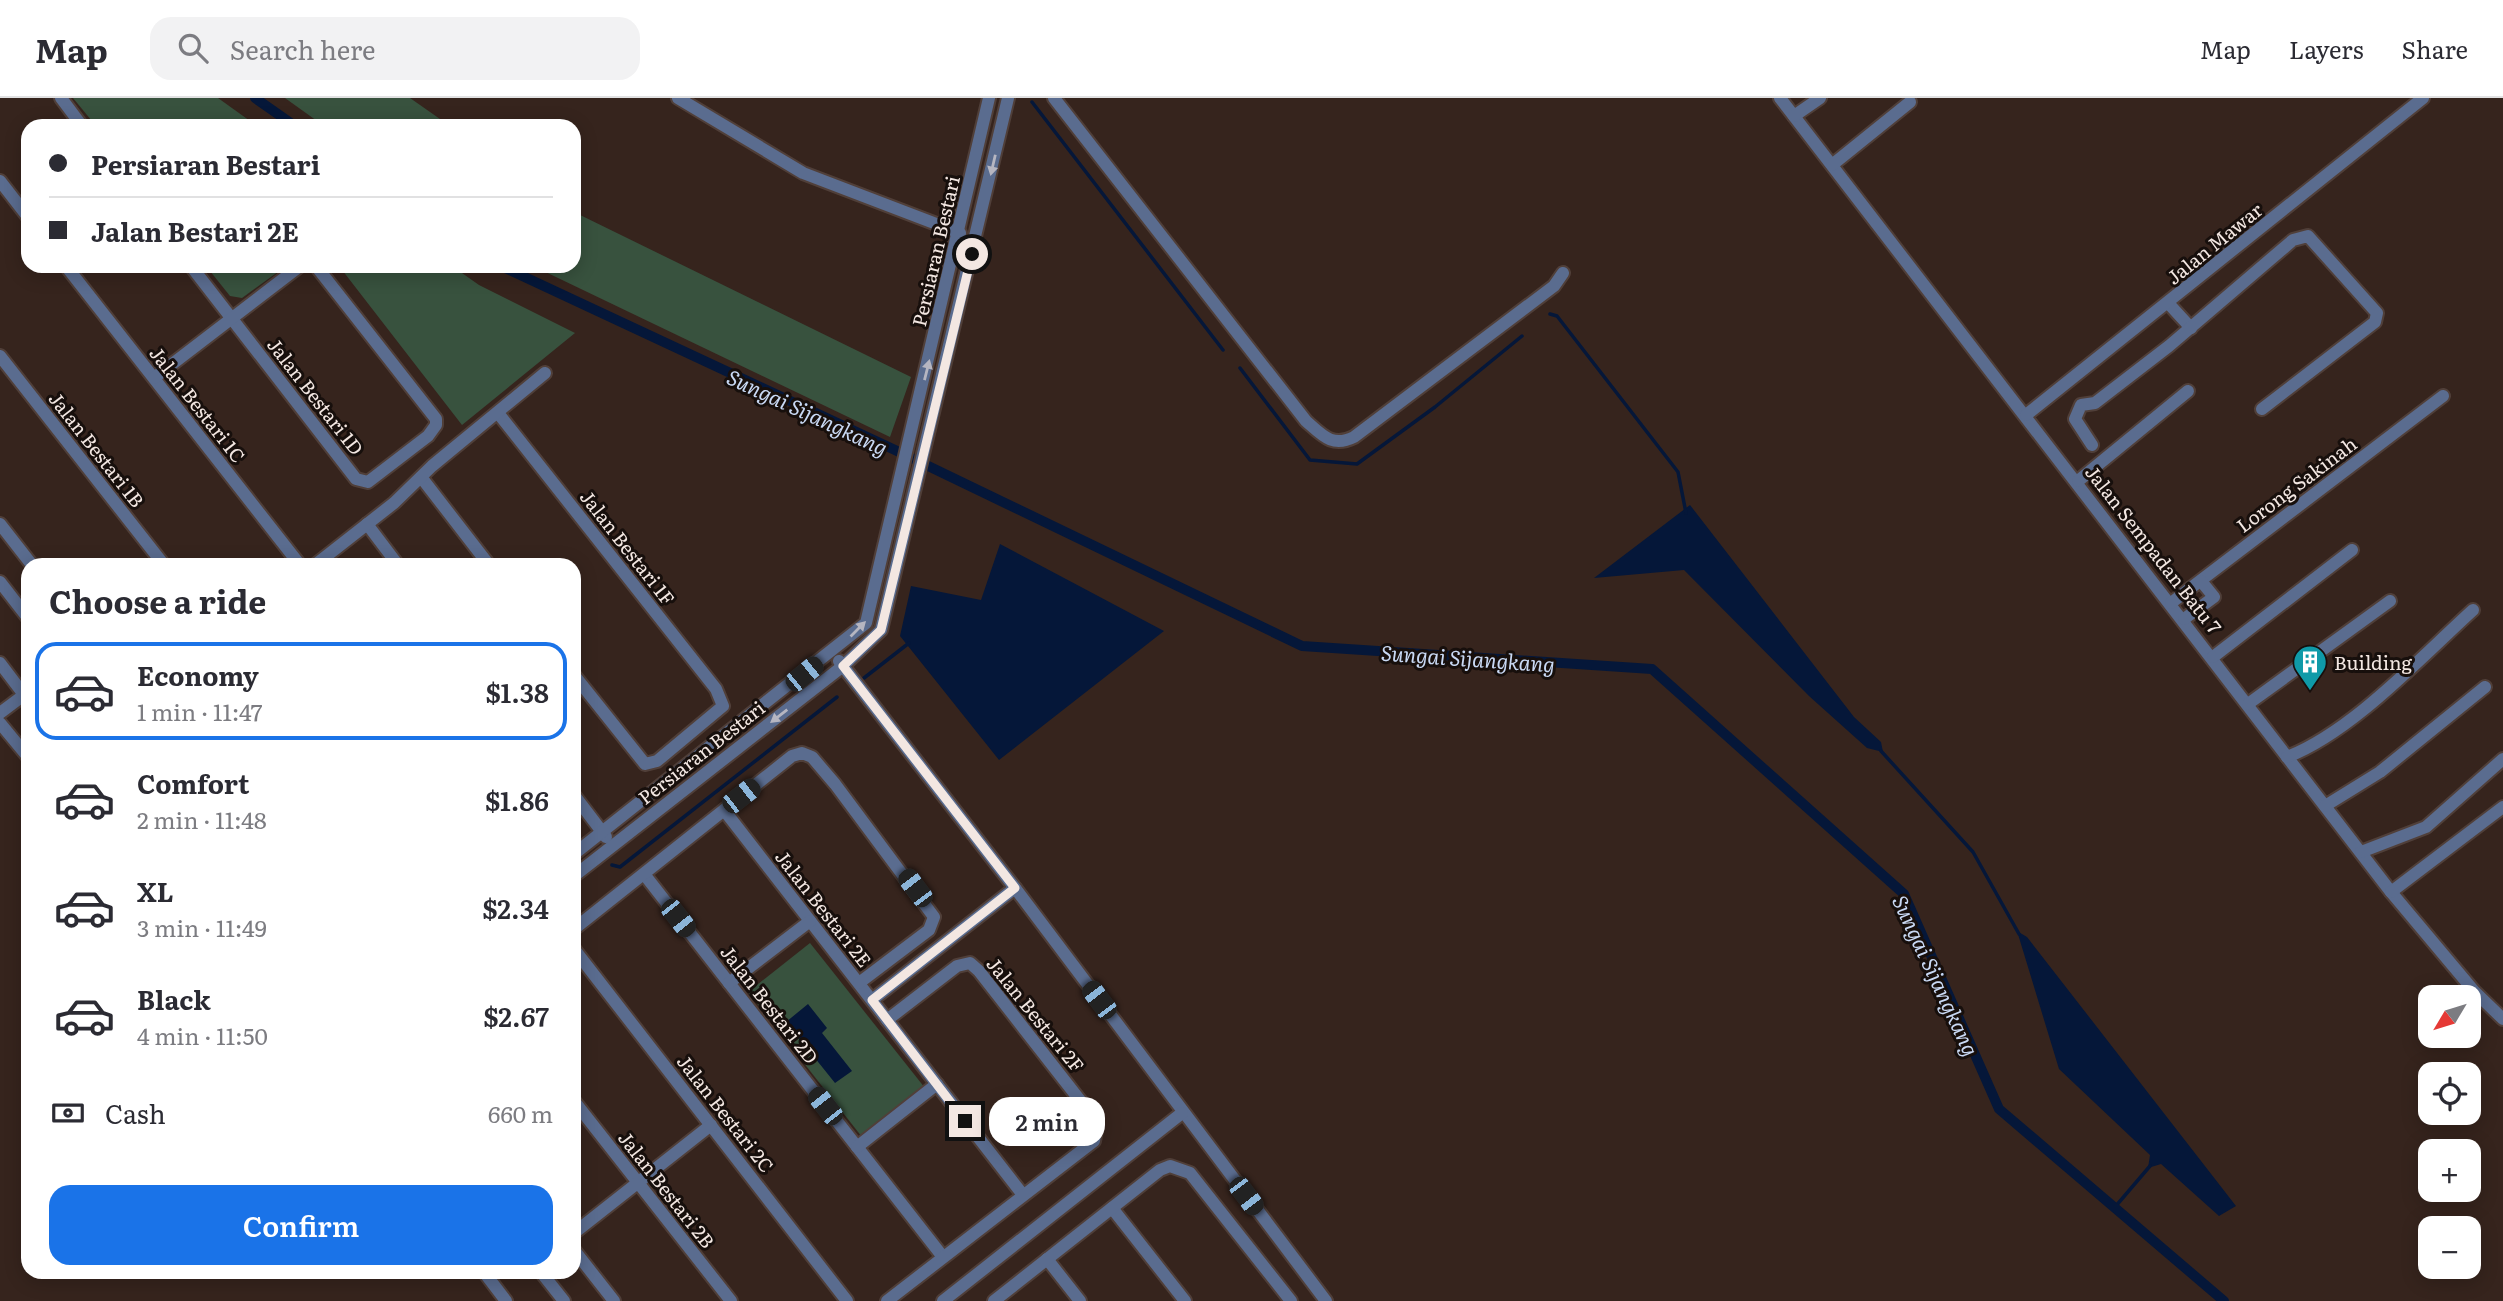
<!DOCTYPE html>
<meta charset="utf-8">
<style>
:root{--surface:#fff;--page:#f2f2f3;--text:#2b2b33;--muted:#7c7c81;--line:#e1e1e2;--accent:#1a73e8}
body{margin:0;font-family:Literata,serif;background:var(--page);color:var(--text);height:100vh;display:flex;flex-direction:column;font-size:26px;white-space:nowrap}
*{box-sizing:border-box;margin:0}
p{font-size:23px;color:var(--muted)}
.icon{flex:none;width:38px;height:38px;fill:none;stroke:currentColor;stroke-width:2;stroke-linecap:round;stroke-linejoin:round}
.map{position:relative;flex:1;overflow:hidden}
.panel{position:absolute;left:21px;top:460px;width:560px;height:721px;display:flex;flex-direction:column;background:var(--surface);border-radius:21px;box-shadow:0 4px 18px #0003}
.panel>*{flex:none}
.top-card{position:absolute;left:21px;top:21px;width:560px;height:154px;border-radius:21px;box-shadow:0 4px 18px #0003;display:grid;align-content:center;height:154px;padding:0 28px;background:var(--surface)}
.needle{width:46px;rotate:232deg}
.tools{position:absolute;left:2418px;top:887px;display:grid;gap:14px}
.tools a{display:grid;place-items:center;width:63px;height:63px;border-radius:14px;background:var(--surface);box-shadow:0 4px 18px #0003;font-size:35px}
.end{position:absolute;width:32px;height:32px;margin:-16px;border:9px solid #f3e7e2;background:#111;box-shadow:0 0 0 4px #111}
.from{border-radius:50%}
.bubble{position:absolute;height:49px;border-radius:21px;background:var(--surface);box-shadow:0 4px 18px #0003;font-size:23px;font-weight:600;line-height:49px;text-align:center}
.car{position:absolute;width:21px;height:42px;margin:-21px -10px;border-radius:9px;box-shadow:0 0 5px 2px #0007;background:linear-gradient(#222 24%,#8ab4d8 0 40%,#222 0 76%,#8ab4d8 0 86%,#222 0)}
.top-card b{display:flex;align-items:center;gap:24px;height:66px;font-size:26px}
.top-card b+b{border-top:2px solid var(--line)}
.top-card i{width:18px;height:18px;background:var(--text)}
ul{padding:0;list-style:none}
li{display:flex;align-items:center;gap:21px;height:98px;margin:0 14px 10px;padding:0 14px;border:4px solid transparent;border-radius:21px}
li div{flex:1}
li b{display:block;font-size:26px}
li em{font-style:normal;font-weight:600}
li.on{border-color:var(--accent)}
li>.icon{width:63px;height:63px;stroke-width:1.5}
h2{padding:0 28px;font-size:32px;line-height:84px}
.pay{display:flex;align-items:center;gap:18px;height:77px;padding:0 28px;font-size:26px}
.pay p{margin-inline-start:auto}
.action{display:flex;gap:14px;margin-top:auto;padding:14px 28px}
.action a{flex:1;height:80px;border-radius:21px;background:var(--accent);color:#fff;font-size:28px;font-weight:600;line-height:80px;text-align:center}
header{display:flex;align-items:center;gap:42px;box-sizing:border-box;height:98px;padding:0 35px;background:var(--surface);border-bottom:2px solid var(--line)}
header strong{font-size:33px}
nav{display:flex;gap:38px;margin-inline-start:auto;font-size:24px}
.search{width:490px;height:63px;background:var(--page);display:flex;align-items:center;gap:18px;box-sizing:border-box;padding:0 24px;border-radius:21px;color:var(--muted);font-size:26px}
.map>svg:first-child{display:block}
.green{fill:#38523e}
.water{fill:#051739}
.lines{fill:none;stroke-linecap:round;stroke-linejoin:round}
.stream{stroke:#051739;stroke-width:3.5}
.canal{stroke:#051739;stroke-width:10}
.minor-casing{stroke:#503f39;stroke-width:16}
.minor{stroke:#5a6c8f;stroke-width:12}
.oneway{fill:#b6b6c1}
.route{stroke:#f3e7e2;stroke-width:9}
.labels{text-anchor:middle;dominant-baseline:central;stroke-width:6;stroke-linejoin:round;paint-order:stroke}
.street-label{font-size:19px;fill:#f3e7e2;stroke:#170f0c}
.poi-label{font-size:19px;fill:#f3e7e2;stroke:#170f0c;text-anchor:start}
.water-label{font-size:21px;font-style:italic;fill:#c9d9f4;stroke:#170f0c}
</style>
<header>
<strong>Map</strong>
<div class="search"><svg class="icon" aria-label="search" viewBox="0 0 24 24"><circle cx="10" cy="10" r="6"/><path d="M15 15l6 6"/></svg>Search here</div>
<nav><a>Map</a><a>Layers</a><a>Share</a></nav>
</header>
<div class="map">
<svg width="2503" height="1203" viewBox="0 0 2503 1203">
<rect width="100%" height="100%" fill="#36241d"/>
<g class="green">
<path d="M73,0H218L257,28H96Z"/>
<path d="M285,0H410L450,28H324Z"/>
<path d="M574,114L911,279L890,339L533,168H574Z"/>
<path d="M206,168H286L242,200L230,198Z"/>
<path d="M339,168H452L479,187L575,235L462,327Z"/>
<path d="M810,845L925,990L862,1039L748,894Z"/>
</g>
<g class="water">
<path d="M1690,407L1854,619L1881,644L1883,654L1867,650L1809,598L1684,472L1594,480Z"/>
<path d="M1000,446L1164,533L999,662L900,538L911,488L981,502Z"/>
<path d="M2017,833L2027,839L2236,1108L2219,1118L2161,1066L2148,1070L2150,1057L2059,971Z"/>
<path d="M808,906L827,930L822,935L852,973L835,985L786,924Z"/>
</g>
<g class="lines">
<g class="stream">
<path d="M1032,4L1223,252"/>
<path d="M1550,216L1557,218L1678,374L1686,415"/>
<path d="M1240,270L1310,362L1357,366L1435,309L1522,238"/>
<path d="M864,580L909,545"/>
<path d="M1881,653L1973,754L2019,836"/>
<path d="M612,767L620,769L837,599"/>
<path d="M2115,1109L2150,1068"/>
</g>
<g class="canal">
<path d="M255,0L295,28"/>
<path d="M501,168L895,352L1302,548L1652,571L1904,796L1999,1011L2224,1203"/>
</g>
<g class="minor-casing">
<g id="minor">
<path d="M61,0L82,28"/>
<path d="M678,0L803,75L960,135"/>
<path d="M1054,0L1306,323C1322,337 1332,350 1354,339L1554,188L1563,175"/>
<path d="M1780,0L2391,794L2474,893L2503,921"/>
<path d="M1794,18L1820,0"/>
<path d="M1832,67L1910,4"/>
<path d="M0,83L28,119"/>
<path d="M66,168L300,467"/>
<path d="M191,168L356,381L368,384L428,338L436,327V321L316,168"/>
<path d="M2169,206L2191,230"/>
<path d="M0,258L164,467"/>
<path d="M154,280L300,168"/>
<path d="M498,315L716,591L723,608L657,663L645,666L574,577"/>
<path d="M2026,317L2423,0"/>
<path d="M2092,347L2075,321L2081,307L2095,305L2169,248L2293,142L2308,138L2377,215L2375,224L2262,311"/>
<path d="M421,379L489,467"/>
<path d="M2078,383L2188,293"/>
<path d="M0,426L32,467"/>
<path d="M367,426L398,467"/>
<path d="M315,467L394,405L432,368L545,275"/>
<path d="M0,484L28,520"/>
<path d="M2171,505L2443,298"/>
<path d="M2184,521L2214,499L2201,483"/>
<path d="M2213,559L2352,452"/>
<path d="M839,563L1015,790L1326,1203"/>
<path d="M0,565L28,602"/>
<path d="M2248,606L2390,503"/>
<path d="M0,615L24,597"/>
<path d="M0,625L28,659"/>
<path d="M2287,659C2352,634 2421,559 2473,512"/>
<path d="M574,697L606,739"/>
<path d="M2325,708L2380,674L2485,589"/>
<path d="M724,712L1023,1097"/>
<path d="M2361,754L2426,729L2503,661"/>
<path d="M574,756L866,525L989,0"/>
<path d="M644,776L943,1159"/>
<path d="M574,778L843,568L881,532L1008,0"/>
<path d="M2391,794L2503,709"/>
<path d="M574,831L792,658L802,655L812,659L835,686L934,819L929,832L859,885"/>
<path d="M574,851L847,1203"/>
<path d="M729,885L810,823"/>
<path d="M872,902L1015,790"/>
<path d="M574,1003L731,1203"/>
<path d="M857,1049L937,986"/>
<path d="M1112,1110L1185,1203"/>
<path d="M574,1135L711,1027"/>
<path d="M574,1152L614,1203"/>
<path d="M1047,1161L1080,1203"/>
<path d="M484,1174L506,1203"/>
<path d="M541,1174L564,1203"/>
<path d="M887,1203L1094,1043L1096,1032L1093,1019L979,873L970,865L957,868L887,922"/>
<path d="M943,1203L1182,1015"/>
<path d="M994,1203L1160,1072L1170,1068L1190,1075L1291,1203"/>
</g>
</g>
<use href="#minor" class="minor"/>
</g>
<defs><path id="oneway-solid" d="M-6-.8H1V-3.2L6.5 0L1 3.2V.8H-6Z" transform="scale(1.75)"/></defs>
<g class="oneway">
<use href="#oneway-solid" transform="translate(993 67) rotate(103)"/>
<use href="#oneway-solid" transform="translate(927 272) rotate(-76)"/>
<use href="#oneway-solid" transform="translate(858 531) rotate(-45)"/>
<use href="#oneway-solid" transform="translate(779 618) rotate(142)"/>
</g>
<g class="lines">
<path class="route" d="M965,1023L872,902L1015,790L843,568L881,532L972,156"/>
</g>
<defs>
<g id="building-pin" transform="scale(1.75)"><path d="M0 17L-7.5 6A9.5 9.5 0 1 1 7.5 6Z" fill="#0f9aa8" stroke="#170f0c"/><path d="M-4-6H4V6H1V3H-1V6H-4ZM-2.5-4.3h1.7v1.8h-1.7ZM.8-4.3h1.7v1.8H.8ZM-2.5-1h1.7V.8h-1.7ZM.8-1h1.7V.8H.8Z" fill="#fff"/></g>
</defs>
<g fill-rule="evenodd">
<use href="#building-pin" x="2310" y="564"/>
</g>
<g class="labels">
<g class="street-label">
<text transform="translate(2214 145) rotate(-39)">Jalan Mawar</text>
<text transform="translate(935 153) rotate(-77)">Persiaran Bestari</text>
<text transform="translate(316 298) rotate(52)">Jalan Bestari 1D</text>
<text transform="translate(198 306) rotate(52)">Jalan Bestari 1C</text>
<text transform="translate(97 351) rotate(52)">Jalan Bestari 1B</text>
<text transform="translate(2296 386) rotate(-37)">Lorong Sakinah</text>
<text transform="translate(628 449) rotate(52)">Jalan Bestari 1F</text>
<text transform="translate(2154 451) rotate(52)">Jalan Sempadan Batu 7</text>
<text transform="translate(701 654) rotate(-38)">Persiaran Bestari</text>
<text transform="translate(824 810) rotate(52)">Jalan Bestari 2E</text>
<text transform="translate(770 906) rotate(52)">Jalan Bestari 2D</text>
<text transform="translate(1036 916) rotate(51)">Jalan Bestari 2F</text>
<text transform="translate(726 1015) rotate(52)">Jalan Bestari 2C</text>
<text transform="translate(667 1091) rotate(52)">Jalan Bestari 2B</text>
</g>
<g class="poi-label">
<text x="2334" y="564">Building</text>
</g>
<g class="water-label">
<text transform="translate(808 313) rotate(25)">Sungai Sijangkang</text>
<text transform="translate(1468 559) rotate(4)">Sungai Sijangkang</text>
<text transform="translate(1937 877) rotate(65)">Sungai Sijangkang</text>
</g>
</g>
</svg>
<div class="tools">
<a><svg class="needle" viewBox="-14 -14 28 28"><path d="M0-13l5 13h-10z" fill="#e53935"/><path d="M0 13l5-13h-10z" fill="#7c7c81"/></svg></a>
<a><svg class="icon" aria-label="locate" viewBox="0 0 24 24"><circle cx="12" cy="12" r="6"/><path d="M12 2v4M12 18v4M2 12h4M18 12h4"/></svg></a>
<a>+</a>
<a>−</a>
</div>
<i class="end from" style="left:972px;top:156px"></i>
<i class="end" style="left:965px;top:1023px"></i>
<div class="bubble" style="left:989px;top:999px;width:116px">2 min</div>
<i class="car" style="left:804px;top:576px;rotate:51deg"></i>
<i class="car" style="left:741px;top:698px;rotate:52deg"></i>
<i class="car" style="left:915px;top:790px;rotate:323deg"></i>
<i class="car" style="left:678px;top:820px;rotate:142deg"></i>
<i class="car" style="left:1099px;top:902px;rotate:323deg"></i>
<i class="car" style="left:825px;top:1008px;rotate:322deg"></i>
<i class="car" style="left:1246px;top:1098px;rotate:143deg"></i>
<div class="top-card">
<b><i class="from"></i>Persiaran Bestari</b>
<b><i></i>Jalan Bestari 2E</b>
</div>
<section class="panel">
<h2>Choose a ride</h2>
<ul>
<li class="on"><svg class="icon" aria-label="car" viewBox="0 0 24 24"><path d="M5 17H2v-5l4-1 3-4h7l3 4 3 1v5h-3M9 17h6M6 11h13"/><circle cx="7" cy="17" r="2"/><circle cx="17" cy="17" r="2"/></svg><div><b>Economy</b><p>1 min · 11:47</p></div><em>$1.38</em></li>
<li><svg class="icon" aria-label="car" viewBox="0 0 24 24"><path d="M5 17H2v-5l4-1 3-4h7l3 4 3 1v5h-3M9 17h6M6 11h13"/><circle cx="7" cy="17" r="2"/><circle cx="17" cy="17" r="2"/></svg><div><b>Comfort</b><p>2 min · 11:48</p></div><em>$1.86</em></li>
<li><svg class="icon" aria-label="car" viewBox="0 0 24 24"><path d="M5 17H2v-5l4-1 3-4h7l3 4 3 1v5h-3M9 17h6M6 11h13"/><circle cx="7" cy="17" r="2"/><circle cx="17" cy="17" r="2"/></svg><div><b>XL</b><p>3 min · 11:49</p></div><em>$2.34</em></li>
<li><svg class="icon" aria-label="car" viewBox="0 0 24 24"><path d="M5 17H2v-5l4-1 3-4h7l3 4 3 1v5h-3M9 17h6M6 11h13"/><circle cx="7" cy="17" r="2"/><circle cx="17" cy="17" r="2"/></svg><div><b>Black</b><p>4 min · 11:50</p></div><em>$2.67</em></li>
</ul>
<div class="pay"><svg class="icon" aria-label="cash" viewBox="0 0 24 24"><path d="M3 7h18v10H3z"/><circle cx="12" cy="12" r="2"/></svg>Cash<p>660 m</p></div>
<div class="action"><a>Confirm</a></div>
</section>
</div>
